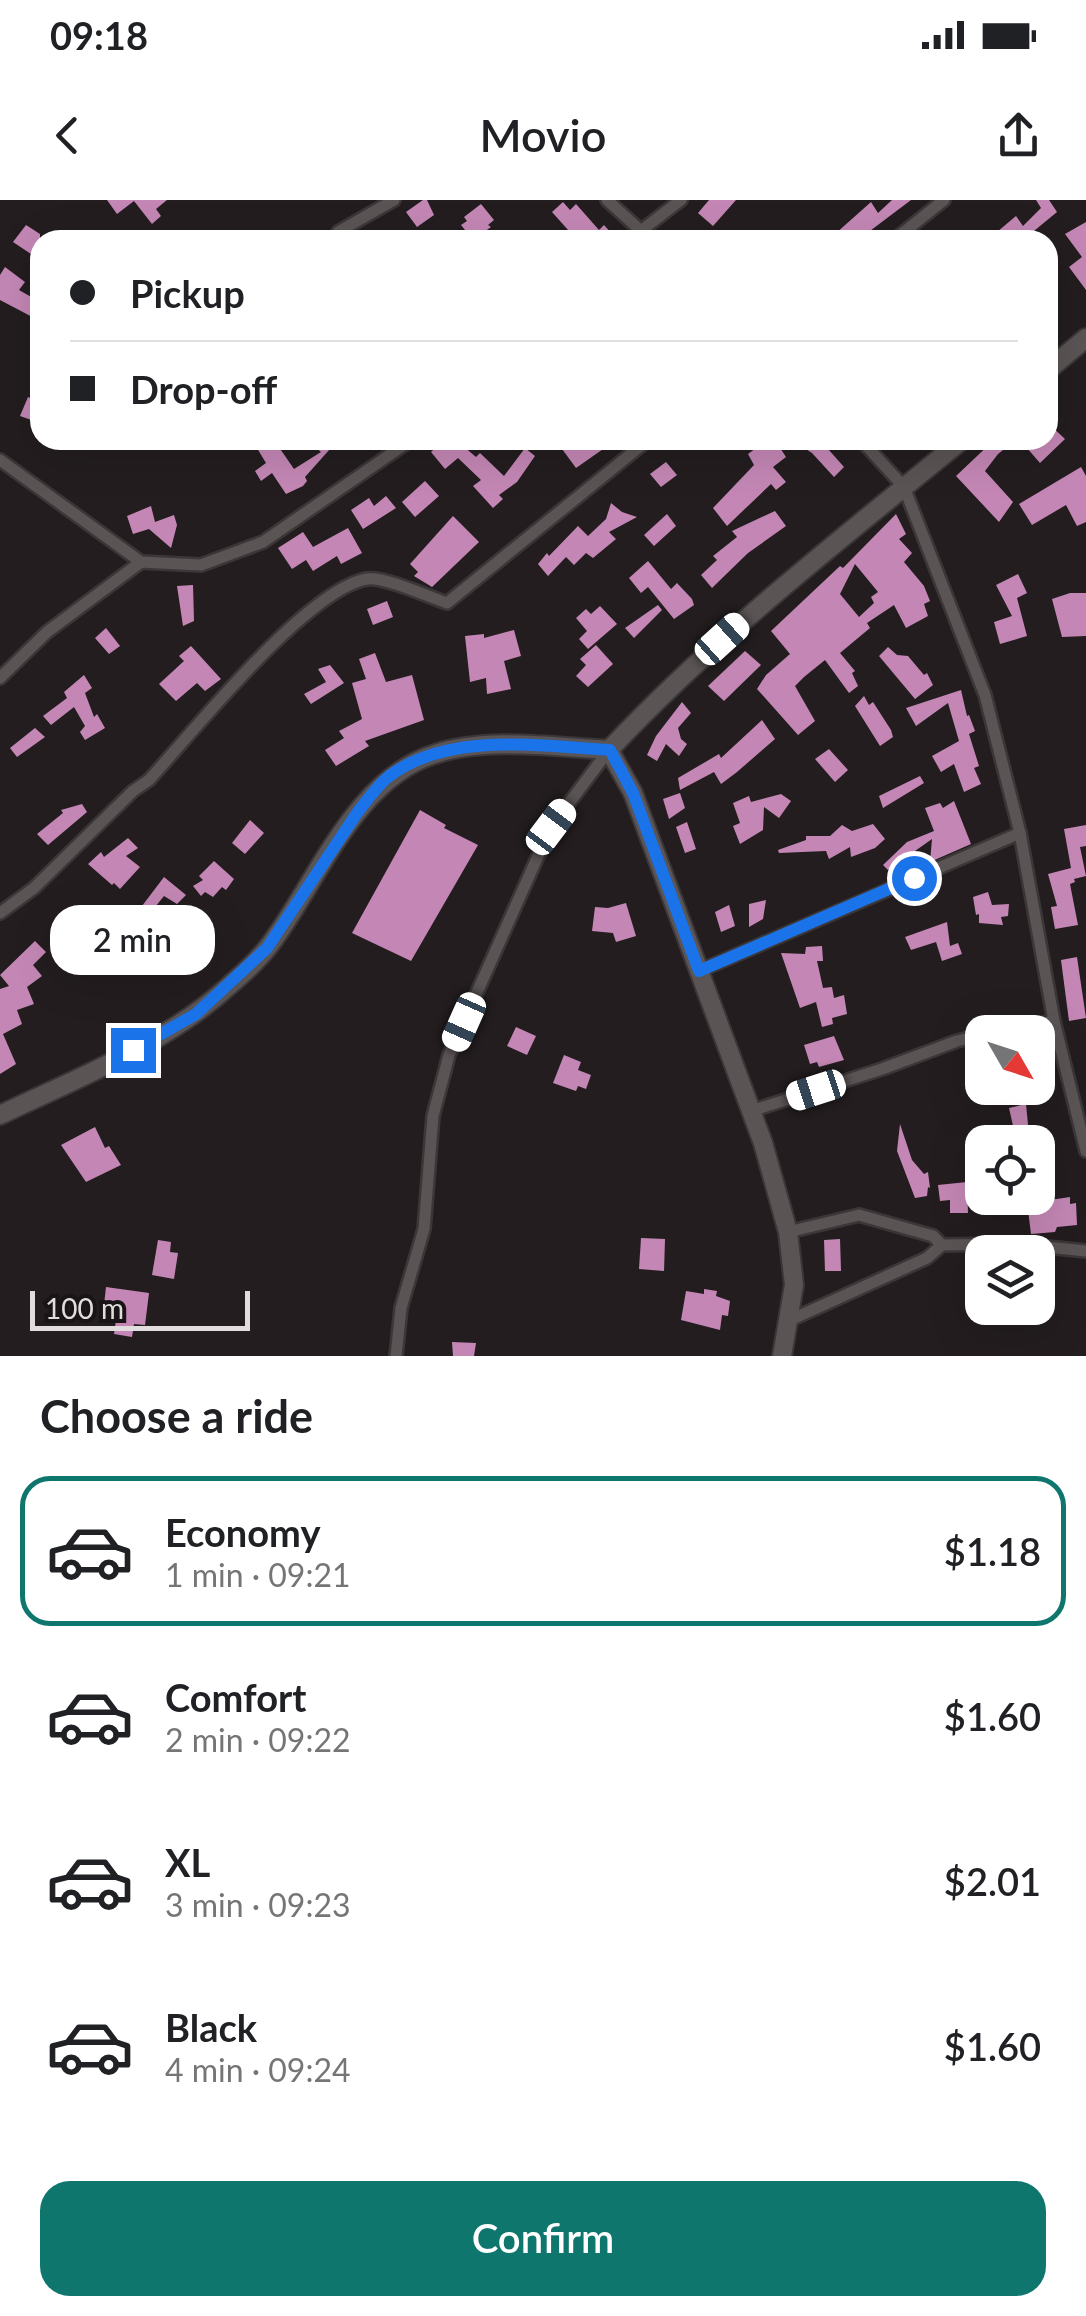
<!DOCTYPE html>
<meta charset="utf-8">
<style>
:root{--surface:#fff;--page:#f6f6f6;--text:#202124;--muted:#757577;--line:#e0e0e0;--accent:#0f766e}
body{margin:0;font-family:Lato,sans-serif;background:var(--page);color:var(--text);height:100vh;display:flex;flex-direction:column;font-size:38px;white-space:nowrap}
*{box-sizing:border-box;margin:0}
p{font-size:32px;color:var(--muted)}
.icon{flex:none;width:55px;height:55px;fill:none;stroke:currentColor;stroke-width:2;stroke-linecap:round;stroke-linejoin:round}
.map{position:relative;height:1156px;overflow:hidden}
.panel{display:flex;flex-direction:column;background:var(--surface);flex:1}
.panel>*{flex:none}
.guide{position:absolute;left:30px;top:30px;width:1028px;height:220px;border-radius:30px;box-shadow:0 10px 40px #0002;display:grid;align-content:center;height:220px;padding:0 40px;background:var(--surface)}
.needle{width:65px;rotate:129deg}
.tools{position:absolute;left:965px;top:815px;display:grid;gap:20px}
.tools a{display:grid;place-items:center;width:90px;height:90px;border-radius:20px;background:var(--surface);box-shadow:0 10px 40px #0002;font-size:50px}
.scale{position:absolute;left:30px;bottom:25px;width:220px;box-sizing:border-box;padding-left:10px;border:5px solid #e1ddde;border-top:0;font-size:28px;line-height:35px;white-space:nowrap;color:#e1ddde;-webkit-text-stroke:8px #191415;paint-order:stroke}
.end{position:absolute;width:45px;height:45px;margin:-22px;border:12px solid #1a73e8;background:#fff;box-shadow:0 0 0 5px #fff}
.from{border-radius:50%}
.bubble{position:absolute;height:70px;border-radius:30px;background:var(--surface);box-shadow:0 10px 40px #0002;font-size:32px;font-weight:600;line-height:70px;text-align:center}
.car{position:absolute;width:30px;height:60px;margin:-30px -15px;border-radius:12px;box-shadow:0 0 8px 2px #0007;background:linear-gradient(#fff 24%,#345 0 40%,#fff 0 76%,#345 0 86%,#fff 0)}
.guide b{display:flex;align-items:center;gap:35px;height:95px;font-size:38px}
.guide b+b{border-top:2px solid var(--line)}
.guide i{width:25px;height:25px;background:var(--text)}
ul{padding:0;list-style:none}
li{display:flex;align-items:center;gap:30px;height:150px;margin:0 20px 15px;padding:0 20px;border:5px solid transparent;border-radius:30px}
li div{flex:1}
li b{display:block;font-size:38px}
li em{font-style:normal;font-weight:600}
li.on{border-color:var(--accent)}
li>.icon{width:90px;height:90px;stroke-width:1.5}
h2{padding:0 40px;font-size:45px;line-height:120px}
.action{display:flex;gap:20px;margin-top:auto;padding:20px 40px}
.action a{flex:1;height:115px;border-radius:30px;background:var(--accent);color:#fff;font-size:40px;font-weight:600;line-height:115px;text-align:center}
.status{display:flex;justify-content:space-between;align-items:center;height:70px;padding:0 50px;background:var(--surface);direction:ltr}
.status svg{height:28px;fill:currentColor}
header{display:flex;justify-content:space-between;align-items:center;height:130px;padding:0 40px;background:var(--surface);font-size:45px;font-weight:600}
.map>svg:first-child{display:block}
.building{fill:#c487b5;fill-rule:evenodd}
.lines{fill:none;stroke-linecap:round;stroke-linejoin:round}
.street-casing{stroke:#3b3738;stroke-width:16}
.secondary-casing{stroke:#3b3738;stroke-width:22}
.street{stroke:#5b5455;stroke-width:11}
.secondary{stroke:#5b5455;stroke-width:18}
.route{stroke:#1a73e8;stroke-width:12}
</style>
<div class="status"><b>09:18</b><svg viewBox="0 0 49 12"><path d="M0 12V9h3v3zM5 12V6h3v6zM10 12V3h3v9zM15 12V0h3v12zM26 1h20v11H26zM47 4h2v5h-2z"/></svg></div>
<header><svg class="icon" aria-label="back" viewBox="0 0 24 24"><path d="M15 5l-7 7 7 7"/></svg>Movio<svg class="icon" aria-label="share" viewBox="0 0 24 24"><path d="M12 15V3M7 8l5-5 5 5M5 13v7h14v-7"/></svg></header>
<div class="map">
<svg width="1086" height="1156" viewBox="0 0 1086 1156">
<rect width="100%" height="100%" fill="#231d1f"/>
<g class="building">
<path d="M107,0H167L156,9L161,16L152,24L134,1L117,14Z"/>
<path d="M423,0H427L434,15L417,27L406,12Z"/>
<path d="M709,0H736L713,26L698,13Z"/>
<path d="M892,0H911L858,40H840L835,34L871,2L878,13Z"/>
<path d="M1036,0H1049L1057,12L1023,40H997V32L1016,16L1023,26L1041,8Z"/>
<path d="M563,2L570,10L576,4L599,30L604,25L613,35L607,40H577L552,12Z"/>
<path d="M481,4L494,20L488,25L491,27L473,40L461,25L467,21L464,17Z"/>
<path d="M1086,22V90L1069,67L1082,57L1065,34Z"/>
<path d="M26,25L40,34V60L13,42Z"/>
<path d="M5,67L25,82L19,90L40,102V121L0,100V75Z"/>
<path d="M28,197L40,202V223L20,216Z"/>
<path d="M1048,223L1065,239L1040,263L1020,240H1048Z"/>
<path d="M252,240H274L294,269L321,252L307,240H338L305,277L307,281L303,286L286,294L272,273L261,281L255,271L266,263Z"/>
<path d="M444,240H456L476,257L480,253L504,276L525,248L535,256L517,282L499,295L503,299L493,308L473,286L481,280L458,258L445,269L431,252Z"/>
<path d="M574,240H616L576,268L562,249Z"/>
<path d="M767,240H775L786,257L773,267L786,282L776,290L771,284L727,326L713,308L754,265L748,254Z"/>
<path d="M792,240H820L844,267L834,277L812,253Z"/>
<path d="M994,240H1016L998,254L985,271L1013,302L999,322L956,276Z"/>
<path d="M666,262L677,275L661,287L650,274Z"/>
<path d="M1081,267L1086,276V322L1077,326L1066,305L1032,325L1019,304Z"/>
<path d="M425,281L439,296L415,317L402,302Z"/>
<path d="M386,296L396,308L363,329L351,310L369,298L374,306Z"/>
<path d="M611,303L622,312L637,317L609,332L616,339L593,358L586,353L574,365L566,357L548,376L538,364L547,353L549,356L578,326L588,336L606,319Z"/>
<path d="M151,306L155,322L174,315L177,325L171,348L149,329L133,334L127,316Z"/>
<path d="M775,311L786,326L748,353L712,388L701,375L717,360L713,356L737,337L732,331Z"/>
<path d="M667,314L676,326L654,346L644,335Z"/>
<path d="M896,314L906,334L899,339L912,353L904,362L924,386L930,401L924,404L928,416L906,428L894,405L867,423L870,428L840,453L855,471L852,473L858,486L849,493L825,460L804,477L795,486L815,521L798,535L757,489L766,475L790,454L771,431L840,366L843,368ZM855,364L878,392L871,397L874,403L859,417L840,394Z"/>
<path d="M453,316L479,342L432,387L414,376L418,372L410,364Z"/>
<path d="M348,328L362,353L341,364L337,356L313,371L306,360L292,369L278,348L303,332L313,347Z"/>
<path d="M648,361L671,389L677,383L692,399L694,405L674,419L648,387L641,393L629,378Z"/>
<path d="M1018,374L1027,393L1017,398L1027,436L1000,444L994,422L1012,416L996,385Z"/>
<path d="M193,385L194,421L183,426L177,386Z"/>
<path d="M1070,393H1086V436L1062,437L1052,399Z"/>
<path d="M387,401L393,417L373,425L367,409Z"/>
<path d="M658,405L662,410L634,438L625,428Z"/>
<path d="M600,406L617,424L588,449L579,439L587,431L576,418L586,409L591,414Z"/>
<path d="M106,428L120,446L109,454L95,438Z"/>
<path d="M514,430L521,456L504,461L511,489L487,494L486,478L470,482L465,436L484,434V438Z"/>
<path d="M596,445L613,464L588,487L576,476L586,465L580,459Z"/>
<path d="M191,446L221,479L205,491L197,483L176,501L159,484L184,461L179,456Z"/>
<path d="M888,447L897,455L908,456L924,475L927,473L933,485L915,499L879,456Z"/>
<path d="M745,451L761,465L724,501L708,486Z"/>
<path d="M375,453L386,482L412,475L424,520L365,541L369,546L336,566L325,550L344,538L339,531L362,519L352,483L366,479L359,459Z"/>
<path d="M330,465L344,483L311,504L304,494L326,482L318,469Z"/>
<path d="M84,475L92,488L85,493L94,517L97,514L105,528L85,540L80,532L85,526L74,507L51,525L43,516L67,498L64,492Z"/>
<path d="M961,490L967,516L969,515L975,531L969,534L979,566L974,568L981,584L964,592L954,564L941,572L932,556L959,541L948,503L916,526L906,508Z"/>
<path d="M864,496L869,505L873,502L891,530L893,537L880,546L855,506Z"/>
<path d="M682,502L691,513L678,528L681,539L687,544L679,556L666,544L657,561L647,555L656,536Z"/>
<path d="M762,520L775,539L737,572L721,584L714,572L680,590L678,578L719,554L721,558Z"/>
<path d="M35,528L45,537L17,557L10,548Z"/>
<path d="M829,549L848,570L835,582L815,559Z"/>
<path d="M920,576L924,583L883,608L879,596Z"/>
<path d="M680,593L685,608L669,619L663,599Z"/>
<path d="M781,594L791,601L779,618L764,607L763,630L740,644L733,626L740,623L733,603L749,596L751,602Z"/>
<path d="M954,601L971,644L930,662L932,639L888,670L883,665L907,642L934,631L925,608L940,603L943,608Z"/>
<path d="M82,604L87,612L48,645L37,634L63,613L61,610Z"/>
<path d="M420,610L446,625L444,628L478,645L411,761L352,733Z"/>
<path d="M250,620L264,633L245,654L232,643Z"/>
<path d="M687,622L696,649L685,653L676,627Z"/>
<path d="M873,624L885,639L875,648L851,657L850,647L829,659L826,651L779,653L778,650L806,640V636H830L842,625L852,631Z"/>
<path d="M1086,625V646L1080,647L1086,676L1074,679L1075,682L1070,684L1078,725L1055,729L1051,707L1057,706L1048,674L1071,668L1064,629Z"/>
<path d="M128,638L138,648L126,656L140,667L120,689L114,683L112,685L88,664L101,652L104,657Z"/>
<path d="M214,661L234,679L226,690L222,687L213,697L205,692L201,696L193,686L203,680L199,676Z"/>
<path d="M164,677L186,695L177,704L164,696L151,712L142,706Z"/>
<path d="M988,692L992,705L1009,704L1008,716L1001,717L1003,725L979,723V714L976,715L973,697Z"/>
<path d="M766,700L763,719L749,727V704Z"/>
<path d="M626,703L636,736L616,742L613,733L592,731L595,707L608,708Z"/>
<path d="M729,705L735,726L721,732L715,712Z"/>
<path d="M947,722L950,746L958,743L962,754L942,761L936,742L911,750L905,737Z"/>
<path d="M143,732L151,743L136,758L126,747Z"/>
<path d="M35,741L46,752L33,765L42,776L27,787L34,804L17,810L22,824L3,834L16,864L0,874V789L9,786L0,775Z"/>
<path d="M822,746L823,761H817L823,788L832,787L834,798L844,795L847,814L832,818L833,824L822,827L816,802L800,808L781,753L805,754L806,747Z"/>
<path d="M1077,757L1086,818L1069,821L1061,760Z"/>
<path d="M516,827L536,836L527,855L507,846Z"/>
<path d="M834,836L844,860L819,867L817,862L810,864L804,845Z"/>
<path d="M564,855L581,862L578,870L591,875L586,889L578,886L576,891L553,883Z"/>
<path d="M1026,904L1029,935L1016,939L1009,908Z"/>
<path d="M900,924L912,960L924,974L928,972L930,988L928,987L927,996L915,998L897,951Z"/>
<path d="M95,927L105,948L109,946L121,965L86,982L61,945Z"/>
<path d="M967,982L968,1013H950V1000L940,1001L938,985Z"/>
<path d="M1070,997V1004L1076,1003L1077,1025L1057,1027L1055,1032L1031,1034L1028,1010L1049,1007L1050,1000Z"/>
<path d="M641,1038L665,1039L664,1071L639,1069Z"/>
<path d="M840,1039L841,1071H825L824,1040Z"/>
<path d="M158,1040L171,1042L170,1052L178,1053L174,1079L152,1075Z"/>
<path d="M106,1087L149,1093L145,1125L134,1124L132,1137L114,1134L118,1106L104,1105Z"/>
<path d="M704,1089L717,1091L716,1096L730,1101L728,1116L722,1115L720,1130L681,1120L686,1091L704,1094Z"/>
<path d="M452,1142L476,1143L474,1156H453Z"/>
</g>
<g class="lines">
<g class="street-casing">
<g id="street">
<path d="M607,0L651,40"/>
<path d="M338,32L394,0"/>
<path d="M629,40L681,0"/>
<path d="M894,40L944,0"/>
<path d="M861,240L904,287L985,495L1020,633L1054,821"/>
<path d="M0,260L141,362"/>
<path d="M0,478L47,432L141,362L201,365L263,342L411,240"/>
<path d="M0,713L34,688L133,591L149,580C193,532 307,389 367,379C384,376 429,397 447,403L648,240"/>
<path d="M699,771L1020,633"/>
<path d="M997,832L1054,821L1086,951"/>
<path d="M751,911L882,869L957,841L982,835"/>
<path d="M788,1032L859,1015L933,1036L942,1045"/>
<path d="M788,1121L927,1058L942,1045L1018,1044L1086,1051"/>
<path d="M396,1156L401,1108L424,1029L433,916L449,855L551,627L609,550"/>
</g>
</g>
<g class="secondary-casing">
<g id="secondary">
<path d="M1048,170L1086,138"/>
<path d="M0,915C79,877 166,844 231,784C244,773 258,760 269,746C317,683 354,579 435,554C487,537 555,547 609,550"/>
<path d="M782,1156L794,1085L788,1032L763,943L633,593L609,550C717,435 841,339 962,240"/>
</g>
</g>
<use href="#street" class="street"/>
<use href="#secondary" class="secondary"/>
</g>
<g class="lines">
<path class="route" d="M133,850L196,814L267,748L357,613C366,602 376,587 388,577C448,531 539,546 610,550L633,593L699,771L914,678"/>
</g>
</svg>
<div class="tools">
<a><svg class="needle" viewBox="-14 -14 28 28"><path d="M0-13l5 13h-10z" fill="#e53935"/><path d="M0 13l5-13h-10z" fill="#757577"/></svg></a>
<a><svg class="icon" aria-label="locate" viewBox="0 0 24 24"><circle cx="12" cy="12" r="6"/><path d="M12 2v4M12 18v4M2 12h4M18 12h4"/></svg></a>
<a><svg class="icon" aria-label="layers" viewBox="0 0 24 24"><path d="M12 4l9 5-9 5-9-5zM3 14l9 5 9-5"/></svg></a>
</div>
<div class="scale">100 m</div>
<i class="end from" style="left:914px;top:678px"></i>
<i class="end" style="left:133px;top:850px"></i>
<div class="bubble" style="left:50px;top:705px;width:165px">2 min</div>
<i class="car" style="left:722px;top:439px;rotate:48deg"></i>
<i class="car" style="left:551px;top:627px;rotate:37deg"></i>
<i class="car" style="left:464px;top:822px;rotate:204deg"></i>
<i class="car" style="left:816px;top:890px;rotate:252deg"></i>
<div class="guide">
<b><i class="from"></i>Pickup</b>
<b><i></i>Drop-off</b>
</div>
</div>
<section class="panel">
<h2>Choose a ride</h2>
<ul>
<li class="on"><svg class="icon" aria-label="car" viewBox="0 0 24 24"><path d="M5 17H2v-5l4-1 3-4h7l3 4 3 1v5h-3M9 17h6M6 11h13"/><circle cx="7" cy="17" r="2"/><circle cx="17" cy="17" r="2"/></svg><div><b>Economy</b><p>1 min · 09:21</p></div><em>$1.18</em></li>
<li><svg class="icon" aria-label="car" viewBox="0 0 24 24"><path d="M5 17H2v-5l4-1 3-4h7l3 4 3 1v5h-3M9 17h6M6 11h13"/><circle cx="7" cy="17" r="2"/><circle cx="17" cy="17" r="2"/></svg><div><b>Comfort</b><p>2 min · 09:22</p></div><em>$1.60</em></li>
<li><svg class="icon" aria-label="car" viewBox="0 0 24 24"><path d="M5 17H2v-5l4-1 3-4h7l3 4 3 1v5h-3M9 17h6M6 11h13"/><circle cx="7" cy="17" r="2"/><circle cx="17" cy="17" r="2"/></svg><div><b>XL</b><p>3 min · 09:23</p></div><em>$2.01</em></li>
<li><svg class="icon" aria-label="car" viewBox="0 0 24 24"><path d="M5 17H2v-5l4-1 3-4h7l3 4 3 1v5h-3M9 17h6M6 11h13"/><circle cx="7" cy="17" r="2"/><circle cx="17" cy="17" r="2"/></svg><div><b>Black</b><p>4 min · 09:24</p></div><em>$1.60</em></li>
</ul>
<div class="action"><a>Confirm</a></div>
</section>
